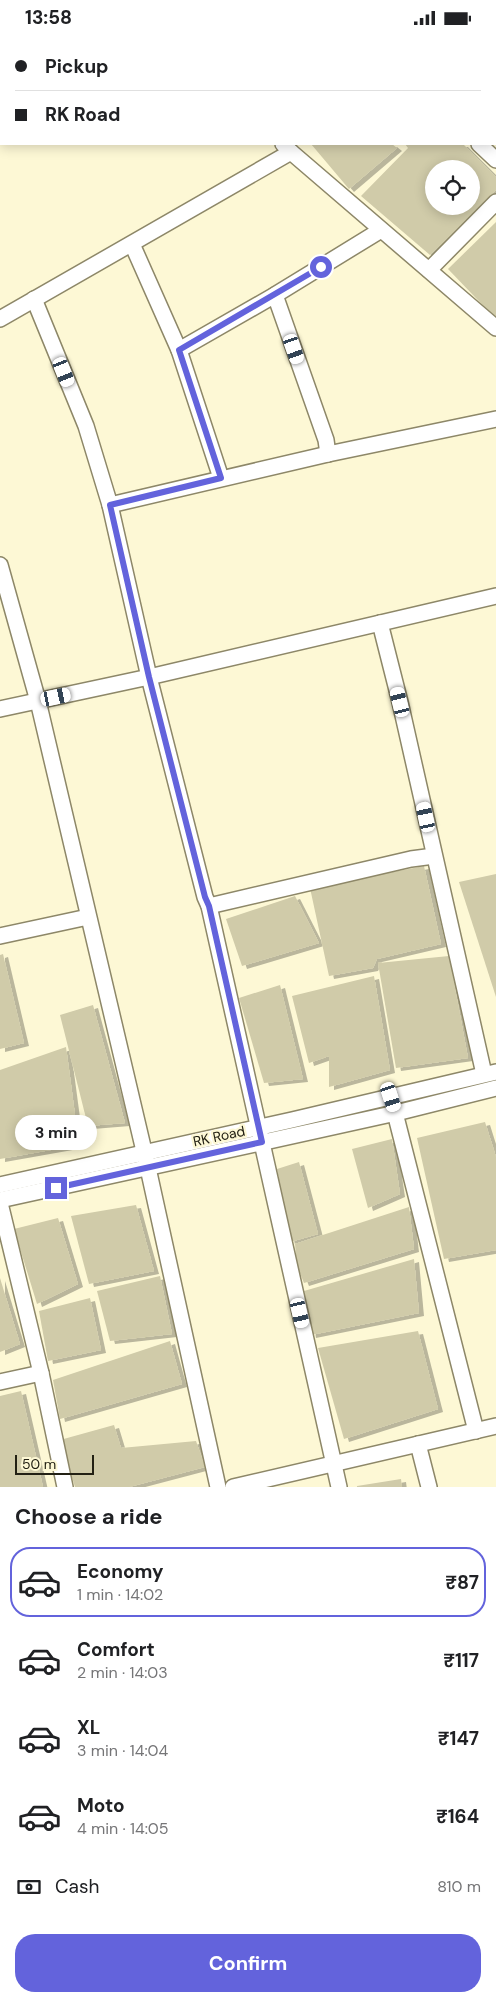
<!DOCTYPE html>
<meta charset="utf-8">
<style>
:root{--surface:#fff;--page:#f2f2f2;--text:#202124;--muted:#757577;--line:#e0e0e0;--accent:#6363dc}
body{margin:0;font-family:"DM Sans",sans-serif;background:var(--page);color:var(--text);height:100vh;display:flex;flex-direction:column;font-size:19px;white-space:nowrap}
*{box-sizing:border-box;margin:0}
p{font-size:16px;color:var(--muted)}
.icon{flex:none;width:28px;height:28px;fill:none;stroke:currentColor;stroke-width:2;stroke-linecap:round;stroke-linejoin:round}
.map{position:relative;height:1452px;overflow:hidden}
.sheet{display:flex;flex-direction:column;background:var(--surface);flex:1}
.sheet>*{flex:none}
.hud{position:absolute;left:0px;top:0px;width:496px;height:110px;box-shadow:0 2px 12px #0003;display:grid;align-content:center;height:110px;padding:0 15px;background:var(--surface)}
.tools{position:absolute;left:425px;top:125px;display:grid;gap:10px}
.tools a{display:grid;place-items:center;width:55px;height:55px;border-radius:50%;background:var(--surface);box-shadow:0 2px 12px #0003;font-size:25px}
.scale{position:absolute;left:15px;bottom:12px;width:79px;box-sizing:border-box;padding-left:5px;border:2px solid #232114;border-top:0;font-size:14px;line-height:18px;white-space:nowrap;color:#232114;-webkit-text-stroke:4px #fdf8d5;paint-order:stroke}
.end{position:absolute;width:22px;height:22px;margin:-11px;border:6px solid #6363dc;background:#fff;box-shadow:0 0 0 2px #fff}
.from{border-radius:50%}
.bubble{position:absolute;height:35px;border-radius:18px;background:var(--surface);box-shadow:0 2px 12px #0003;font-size:16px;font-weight:700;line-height:35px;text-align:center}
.car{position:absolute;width:15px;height:30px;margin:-15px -8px;border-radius:6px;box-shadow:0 0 4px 1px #0007;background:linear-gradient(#fff 24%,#345 0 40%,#fff 0 76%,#345 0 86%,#fff 0)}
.hud b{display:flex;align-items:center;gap:18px;height:48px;font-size:19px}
.hud b+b{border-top:1px solid var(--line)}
.hud i{width:12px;height:12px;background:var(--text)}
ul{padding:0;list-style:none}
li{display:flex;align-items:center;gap:15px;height:70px;margin:0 10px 8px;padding:0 5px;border:2px solid transparent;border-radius:20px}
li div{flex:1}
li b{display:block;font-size:19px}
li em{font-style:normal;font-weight:700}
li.on{border-color:var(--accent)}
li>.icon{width:45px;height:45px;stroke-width:1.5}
h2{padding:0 15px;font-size:22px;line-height:60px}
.pay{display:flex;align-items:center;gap:12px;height:55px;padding:0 15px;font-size:19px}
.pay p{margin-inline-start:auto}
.action{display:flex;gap:10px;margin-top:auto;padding:10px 15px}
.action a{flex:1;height:58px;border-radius:20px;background:var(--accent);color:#fff;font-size:20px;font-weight:700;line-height:58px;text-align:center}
.status{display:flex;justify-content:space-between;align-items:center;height:35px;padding:0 25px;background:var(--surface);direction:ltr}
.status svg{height:14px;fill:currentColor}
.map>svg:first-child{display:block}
.building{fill:#d0cba9;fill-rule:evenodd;filter:url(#shadow)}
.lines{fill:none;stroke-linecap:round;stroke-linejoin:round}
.minor-casing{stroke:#8d8768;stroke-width:18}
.minor{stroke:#fff;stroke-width:15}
.route{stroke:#6363dc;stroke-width:6}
.labels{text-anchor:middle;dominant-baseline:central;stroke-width:4.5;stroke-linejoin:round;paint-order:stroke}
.street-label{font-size:14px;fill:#232114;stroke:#fdf8d5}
</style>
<div class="status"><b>13:58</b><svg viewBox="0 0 49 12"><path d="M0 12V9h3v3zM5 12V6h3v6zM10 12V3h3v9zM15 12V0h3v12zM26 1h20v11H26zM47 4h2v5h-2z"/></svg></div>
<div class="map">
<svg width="496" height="1452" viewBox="0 0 496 1452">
<defs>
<filter id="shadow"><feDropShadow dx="5" dy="3" stdDeviation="0" flood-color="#0004"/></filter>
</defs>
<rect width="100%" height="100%" fill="#fdf8d5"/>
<g class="building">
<path d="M311,109H392L397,113L349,154Z"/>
<path d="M405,109H463L496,142V155L430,220L361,161L408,113ZM434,134H471V171H434Z"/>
<path d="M496,187V284L448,234Z"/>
<path d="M424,831L441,909L377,924L373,933L329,941L310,853Z"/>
<path d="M496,839V962L459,847Z"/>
<path d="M295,861L319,908L242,931L226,884Z"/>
<path d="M3,919L24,1008L0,1014V920Z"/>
<path d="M449,921L468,1023L396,1033L378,928Z"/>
<path d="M374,941L390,1035L329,1052V1021L309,1028L292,961Z"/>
<path d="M280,950L303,1044L264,1048L239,963Z"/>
<path d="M93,970L125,1088L88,1091L60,980Z"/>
<path d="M66,1012L79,1110L0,1124V1035Z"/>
<path d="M485,1087L496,1122V1215L444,1224L417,1103Z"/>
<path d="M392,1104L400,1159L368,1173L352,1114Z"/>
<path d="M299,1127L318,1199L290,1207L277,1134Z"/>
<path d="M136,1170L154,1236L89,1249L71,1181Z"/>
<path d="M409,1172L414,1214L304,1248L297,1231L295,1209Z"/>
<path d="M58,1183L78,1249L37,1269L14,1194Z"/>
<path d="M414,1224L419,1278L311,1300L304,1256Z"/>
<path d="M160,1241L172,1299L110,1306L97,1256Z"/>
<path d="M0,1243L20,1309L0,1317Z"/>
<path d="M90,1263L101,1315L48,1326L39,1276Z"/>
<path d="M418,1296L438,1374L344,1404L318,1313Z"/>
<path d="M170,1306L182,1349L60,1384L53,1345Z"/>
<path d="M21,1356L43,1452H0V1361Z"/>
<path d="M114,1390L121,1413L196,1406L205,1432L129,1452H75L60,1405Z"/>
<path d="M401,1444L402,1452H357V1451Z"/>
</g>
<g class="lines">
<g class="minor-casing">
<g id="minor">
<path d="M184,0L185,1"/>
<path d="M365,0L366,1"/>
<path d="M158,1L159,0"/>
<path d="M0,81H1"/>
<path d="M479,109L496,125"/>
<path d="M291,117L496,293"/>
<path d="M132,209L179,315L221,443"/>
<path d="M429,235L496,167"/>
<path d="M275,260L326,405L328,419"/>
<path d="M34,264L86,391L110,470L149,642L205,862L209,871L339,1452"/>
<path d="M0,284L291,117L283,109"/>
<path d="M179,315L275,260L381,195"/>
<path d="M110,470L328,419L496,384"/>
<path d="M0,530L38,666L148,1133L218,1452"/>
<path d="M380,588L400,667L484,1039"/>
<path d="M0,674L149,642L496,561"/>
<path d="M209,871L411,824L434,821"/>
<path d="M0,901L88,882"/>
<path d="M393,1070L476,1396"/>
<path d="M0,1150L292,1085L496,1037"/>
<path d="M0,1165L396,1078L496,1053"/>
<path d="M0,1168L41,1338L65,1452"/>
<path d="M0,1347L41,1338"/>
<path d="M418,1409L429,1452"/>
<path d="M233,1452L496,1391"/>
</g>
</g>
<use href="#minor" class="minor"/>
</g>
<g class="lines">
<path class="route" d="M56,1153L262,1107L209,871L205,862L149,642L110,470L221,443L179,315L321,232"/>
</g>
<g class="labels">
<g class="street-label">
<text transform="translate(219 1101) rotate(-12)">RK Road</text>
</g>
</g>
</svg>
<div class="tools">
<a><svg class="icon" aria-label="locate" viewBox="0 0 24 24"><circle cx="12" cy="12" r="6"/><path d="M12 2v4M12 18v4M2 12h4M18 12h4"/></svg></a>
</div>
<div class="scale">50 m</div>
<i class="end from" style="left:321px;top:232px"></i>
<i class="end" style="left:56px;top:1153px"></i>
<div class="bubble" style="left:15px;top:1080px;width:82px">3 min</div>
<i class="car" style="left:294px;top:314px;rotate:161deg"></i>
<i class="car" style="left:64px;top:337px;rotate:158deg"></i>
<i class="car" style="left:56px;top:662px;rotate:78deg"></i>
<i class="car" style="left:400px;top:667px;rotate:346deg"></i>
<i class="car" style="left:426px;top:782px;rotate:348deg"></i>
<i class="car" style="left:391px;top:1062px;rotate:162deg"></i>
<i class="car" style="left:300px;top:1278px;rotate:167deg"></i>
<div class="hud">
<b><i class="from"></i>Pickup</b>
<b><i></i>RK Road</b>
</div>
</div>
<section class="sheet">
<h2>Choose a ride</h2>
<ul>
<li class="on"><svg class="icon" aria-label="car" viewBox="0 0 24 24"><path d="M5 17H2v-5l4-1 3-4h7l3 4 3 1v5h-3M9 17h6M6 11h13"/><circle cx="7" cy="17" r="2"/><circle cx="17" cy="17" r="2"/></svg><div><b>Economy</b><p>1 min · 14:02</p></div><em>₹87</em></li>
<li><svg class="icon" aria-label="car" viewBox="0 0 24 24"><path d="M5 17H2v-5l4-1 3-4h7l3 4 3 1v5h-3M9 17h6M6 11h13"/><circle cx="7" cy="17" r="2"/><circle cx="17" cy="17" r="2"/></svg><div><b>Comfort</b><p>2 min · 14:03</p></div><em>₹117</em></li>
<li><svg class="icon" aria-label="car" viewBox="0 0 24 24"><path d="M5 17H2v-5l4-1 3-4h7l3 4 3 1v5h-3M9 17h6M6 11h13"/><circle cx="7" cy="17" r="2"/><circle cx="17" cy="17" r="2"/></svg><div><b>XL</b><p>3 min · 14:04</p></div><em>₹147</em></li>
<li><svg class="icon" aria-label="car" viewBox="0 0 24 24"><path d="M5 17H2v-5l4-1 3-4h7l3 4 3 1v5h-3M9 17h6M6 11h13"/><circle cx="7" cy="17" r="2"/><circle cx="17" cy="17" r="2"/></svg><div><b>Moto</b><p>4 min · 14:05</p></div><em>₹164</em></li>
</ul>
<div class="pay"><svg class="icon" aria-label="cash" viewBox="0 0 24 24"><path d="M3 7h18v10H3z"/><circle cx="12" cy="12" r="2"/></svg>Cash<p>810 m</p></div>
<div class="action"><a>Confirm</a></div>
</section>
